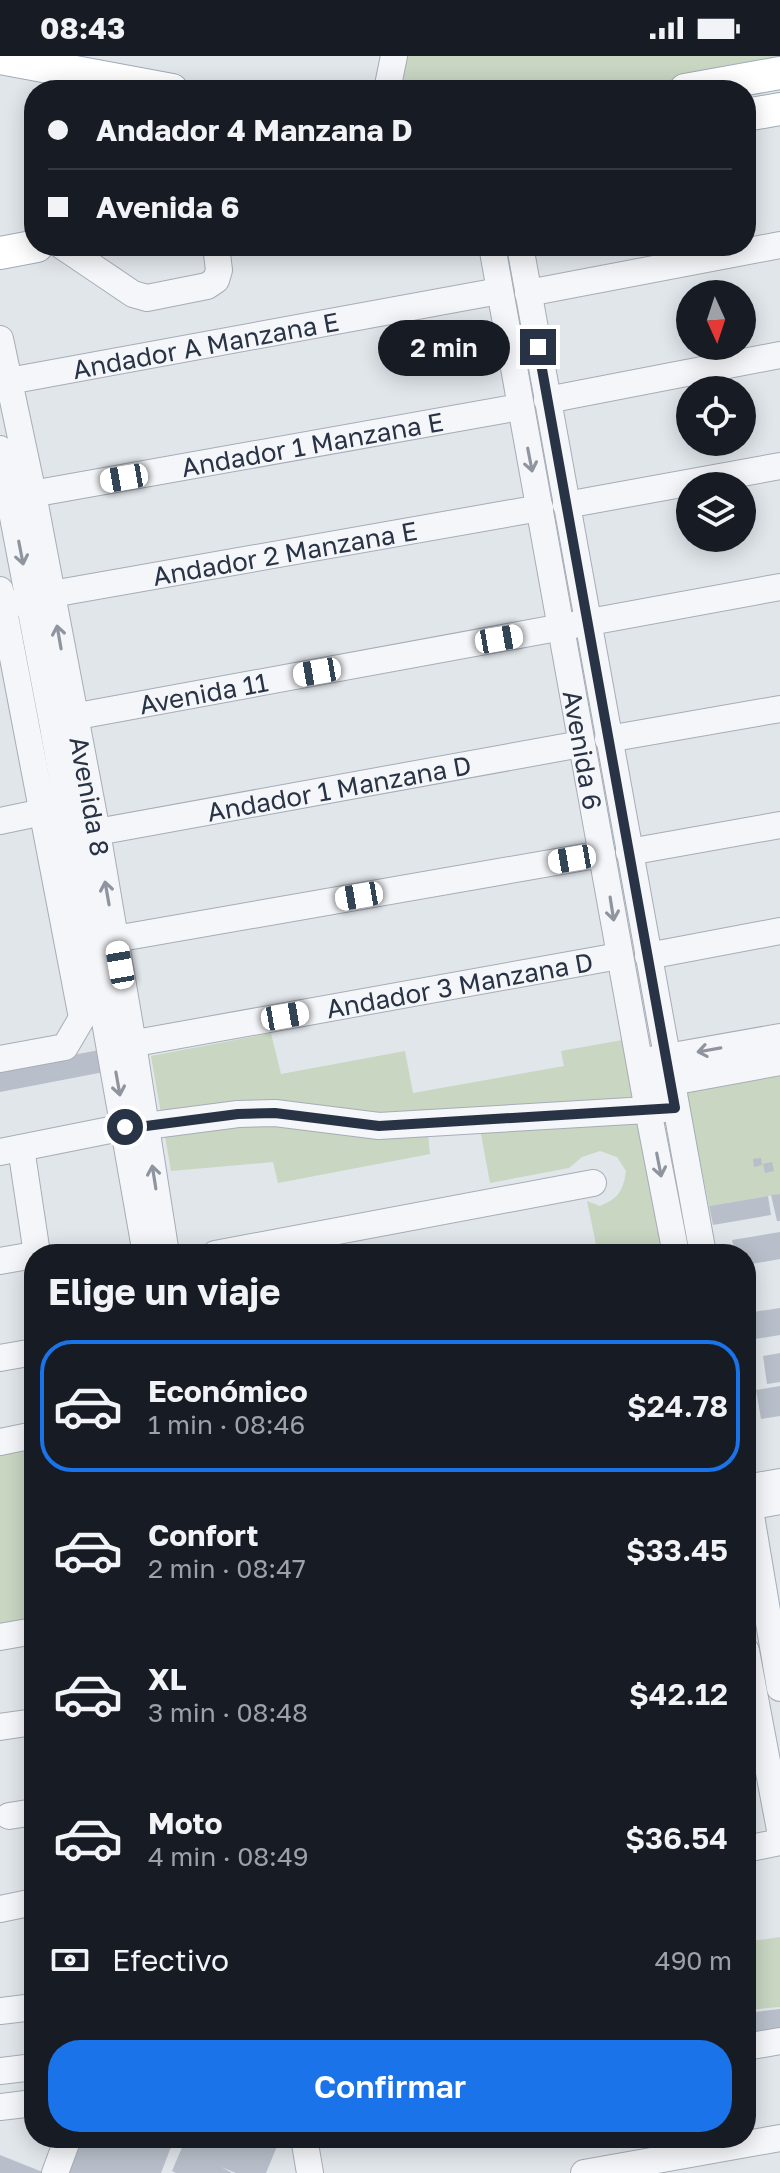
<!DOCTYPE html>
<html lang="es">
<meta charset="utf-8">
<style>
:root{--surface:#171b24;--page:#242831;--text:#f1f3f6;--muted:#9ea1a6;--line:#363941;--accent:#1a73e8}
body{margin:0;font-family:"Golos Text",sans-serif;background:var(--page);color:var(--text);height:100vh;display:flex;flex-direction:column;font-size:30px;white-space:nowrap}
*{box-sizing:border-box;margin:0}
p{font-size:26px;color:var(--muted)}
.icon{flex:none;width:44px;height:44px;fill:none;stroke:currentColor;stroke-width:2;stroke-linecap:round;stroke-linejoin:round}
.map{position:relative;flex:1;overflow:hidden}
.details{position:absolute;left:24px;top:1188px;width:732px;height:904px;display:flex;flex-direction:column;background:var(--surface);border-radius:32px;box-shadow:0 4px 20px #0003}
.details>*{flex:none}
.banner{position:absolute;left:24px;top:24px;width:732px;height:176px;border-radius:32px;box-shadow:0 4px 20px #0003;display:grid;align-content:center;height:176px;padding:0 24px;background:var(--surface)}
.needle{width:52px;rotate:177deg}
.controls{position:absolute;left:676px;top:224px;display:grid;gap:16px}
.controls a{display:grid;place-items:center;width:80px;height:80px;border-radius:50%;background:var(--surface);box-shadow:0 4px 20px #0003;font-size:40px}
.end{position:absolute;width:36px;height:36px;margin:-18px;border:10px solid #283445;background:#fff;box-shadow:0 0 0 4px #fff}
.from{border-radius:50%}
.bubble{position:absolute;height:56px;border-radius:28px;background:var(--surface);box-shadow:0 4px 20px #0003;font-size:26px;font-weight:600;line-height:56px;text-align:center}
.car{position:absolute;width:24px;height:48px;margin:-24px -12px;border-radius:10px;box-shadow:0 0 6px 2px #0007;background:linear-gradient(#fff 24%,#345 0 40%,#fff 0 76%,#345 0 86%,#fff 0)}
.banner b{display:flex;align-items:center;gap:28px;height:76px;font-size:30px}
.banner b+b{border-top:2px solid var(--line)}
.banner i{width:20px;height:20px;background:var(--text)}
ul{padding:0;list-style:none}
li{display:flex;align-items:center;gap:24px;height:132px;margin:0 16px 12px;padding:0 8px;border:4px solid transparent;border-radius:32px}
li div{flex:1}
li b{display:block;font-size:30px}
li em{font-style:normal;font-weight:600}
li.on{border-color:var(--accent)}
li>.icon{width:72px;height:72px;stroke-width:1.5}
h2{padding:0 24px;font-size:36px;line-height:96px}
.pay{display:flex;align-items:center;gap:20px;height:88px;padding:0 24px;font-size:30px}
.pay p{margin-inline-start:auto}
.button{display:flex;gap:16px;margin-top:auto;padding:16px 24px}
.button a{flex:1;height:92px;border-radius:32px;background:var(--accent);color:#fff;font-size:32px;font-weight:600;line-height:92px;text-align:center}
.status{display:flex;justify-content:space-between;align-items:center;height:56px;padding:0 40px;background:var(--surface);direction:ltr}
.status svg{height:22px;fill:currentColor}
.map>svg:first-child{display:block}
.green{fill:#c8d6c2}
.building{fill:#b8bfca}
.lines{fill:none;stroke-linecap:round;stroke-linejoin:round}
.minor-casing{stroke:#a6adb6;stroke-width:28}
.major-casing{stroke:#9fabb8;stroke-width:34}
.minor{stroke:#f5f6f9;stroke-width:26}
.major{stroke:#fff;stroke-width:32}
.oneway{stroke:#8e959f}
.route{stroke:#283445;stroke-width:10}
.labels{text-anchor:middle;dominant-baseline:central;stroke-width:6;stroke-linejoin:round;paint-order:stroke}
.street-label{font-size:26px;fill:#283445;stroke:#f1f5f8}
</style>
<div class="status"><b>08:43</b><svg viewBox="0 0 49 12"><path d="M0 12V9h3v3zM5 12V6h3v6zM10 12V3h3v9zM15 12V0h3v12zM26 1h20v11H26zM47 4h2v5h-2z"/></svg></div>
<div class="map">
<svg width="780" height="2117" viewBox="0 0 780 2117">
<rect width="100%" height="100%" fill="#e1e6eb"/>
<g class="green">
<path d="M397,0H780V20L703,34H390Z"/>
<path d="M271,977L281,1018L405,995L413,1037L564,1010L561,995L628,983L666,1198H598L587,1145L600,1150C619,1142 623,1135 626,1115L617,1101L600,1095L582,1101L569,1112L490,1127L481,1078H428L430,1098L278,1127L273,1106L171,1115L151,1000Z"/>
<path d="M780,1020V1138L709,1150L686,1036Z"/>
<path d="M34,1387V1565L0,1570V1392Z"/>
<path d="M780,1881V1951L746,1954V1886Z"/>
</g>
<g class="building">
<path d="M99,994L104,1016L0,1036V1013Z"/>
<path d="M761,1102L762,1109L754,1111L753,1103Z"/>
<path d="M772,1106L774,1115L765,1117L763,1108Z"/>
<path d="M780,1138V1165H777L771,1139Z"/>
<path d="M768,1140L771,1159L713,1169L709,1150Z"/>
<path d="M780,1176V1203L746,1209V1198H735L732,1184Z"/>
<path d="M780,1252V1279L749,1284L746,1257Z"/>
<path d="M780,1297V1326L767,1328L763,1300Z"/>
<path d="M780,1330V1360L761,1363L756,1334Z"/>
<path d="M780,1953V1974L746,1979V1957Z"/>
<path d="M80,2082H148L171,2091L161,2117H67Z"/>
<path d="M186,2082H263L278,2088L266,2117H236L221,2111L232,2117H176L172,2115Z"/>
<path d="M0,2099L45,2117H0Z"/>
</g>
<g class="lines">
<g class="minor-casing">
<g id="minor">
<path d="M387,34L394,0"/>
<path d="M62,190L133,238L147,242L207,230L216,224L219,214L216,190"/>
<path id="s1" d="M492,190L648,1054L676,1198"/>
<path d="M520,190L703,1198"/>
<path d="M528,237L780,189"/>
<path id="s2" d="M0,283L33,438L97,776L133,988L166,1198"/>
<path id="s3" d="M9,325L499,235"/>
<path d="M547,344L780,299"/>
<path d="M0,393L52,665L146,1198"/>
<path id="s4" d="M15,441L520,351"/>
<path d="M566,449L780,410"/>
<path d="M0,534L82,962L65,991L0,1003"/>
<path id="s5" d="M0,551L52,538L540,452"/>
<path id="s6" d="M56,664L780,531"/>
<path d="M608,683L780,653"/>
<path d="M0,765L43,756"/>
<path id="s7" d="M97,776L581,688"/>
<path d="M629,796L780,769"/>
<path d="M115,883L602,798"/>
<path d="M648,900L780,875"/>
<path id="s8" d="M119,990L619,900"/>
<path d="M650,1004L780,981"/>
<path d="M655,1029L780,1006"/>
<path d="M21,1092L37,1198"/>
<path d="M0,1096L125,1071L146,1070L238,1058L275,1057L379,1070L664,1053"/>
<path d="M215,1198L593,1127"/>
<path d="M0,1205L34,1199"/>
<path d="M0,1302L34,1296"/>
<path d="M0,1386L34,1379"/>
<path d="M746,1430L780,1632"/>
<path d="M746,1432L780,1426"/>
<path d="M746,1451L780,1445"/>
<path d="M0,1581L34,1575"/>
<path d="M746,1595L780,1774"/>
<path d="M0,1671L34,1666"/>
<path d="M9,1760L34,1756"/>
<path d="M746,1793L780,1786"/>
<path d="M0,1853L34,1846"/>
<path d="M0,1955L34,1951"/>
<path d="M746,1991L780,1985"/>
<path d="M0,2015L34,2011"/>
<path d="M0,2051L34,2047"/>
<path d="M304,2082L310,2117"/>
<path d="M55,2117L68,2082"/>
<path d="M584,2117L780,2082"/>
</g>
</g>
<g class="major-casing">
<g id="major">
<path d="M0,2L172,34"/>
<path d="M685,34L780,17"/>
<path d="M746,59L780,53"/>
<path d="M0,197L37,190"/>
</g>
</g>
<use href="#minor" class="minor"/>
<use href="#major" class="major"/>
</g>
<defs><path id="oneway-shaft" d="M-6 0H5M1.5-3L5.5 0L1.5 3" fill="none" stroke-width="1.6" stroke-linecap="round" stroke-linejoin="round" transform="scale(2)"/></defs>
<g class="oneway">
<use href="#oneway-shaft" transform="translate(530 404) rotate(79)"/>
<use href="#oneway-shaft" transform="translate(21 497) rotate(79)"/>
<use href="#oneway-shaft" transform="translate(59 581) rotate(-100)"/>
<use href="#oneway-shaft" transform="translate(107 837) rotate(-100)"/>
<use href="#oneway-shaft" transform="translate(612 853) rotate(81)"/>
<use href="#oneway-shaft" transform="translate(709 994) rotate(170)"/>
<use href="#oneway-shaft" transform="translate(118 1028) rotate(80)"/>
<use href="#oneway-shaft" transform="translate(659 1109) rotate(79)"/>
<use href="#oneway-shaft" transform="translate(154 1121) rotate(-99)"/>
</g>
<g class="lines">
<path class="route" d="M125,1071L146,1070L238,1058L275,1057L379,1070L675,1052L538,291"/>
</g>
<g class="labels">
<g class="street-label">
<text stroke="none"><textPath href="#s3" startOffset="200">Andador A Manzana E</textPath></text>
<text stroke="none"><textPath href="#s4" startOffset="302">Andador 1 Manzana E</textPath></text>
<text stroke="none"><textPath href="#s5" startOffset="290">Andador 2 Manzana E</textPath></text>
<text stroke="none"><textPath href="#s6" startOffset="150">Avenida 11</textPath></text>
<text stroke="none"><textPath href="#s1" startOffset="512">Avenida 6</textPath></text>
<text stroke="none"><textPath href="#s7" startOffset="246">Andador 1 Manzana D</textPath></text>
<text stroke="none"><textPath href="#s2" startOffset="466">Avenida 8</textPath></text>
<text stroke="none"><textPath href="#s8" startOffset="346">Andador 3 Manzana D</textPath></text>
</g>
</g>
</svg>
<div class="controls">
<a><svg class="needle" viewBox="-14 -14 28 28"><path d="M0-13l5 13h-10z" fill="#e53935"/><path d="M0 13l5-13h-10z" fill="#9ea1a6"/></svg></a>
<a><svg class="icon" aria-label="locate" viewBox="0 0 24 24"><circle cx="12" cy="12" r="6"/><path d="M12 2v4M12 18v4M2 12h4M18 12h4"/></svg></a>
<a><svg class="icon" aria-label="layers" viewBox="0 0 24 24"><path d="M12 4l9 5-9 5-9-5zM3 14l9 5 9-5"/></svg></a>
</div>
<i class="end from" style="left:125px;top:1071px"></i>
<i class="end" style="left:538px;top:291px"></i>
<div class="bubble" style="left:378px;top:264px;width:132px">2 min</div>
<i class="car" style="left:124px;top:422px;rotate:260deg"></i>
<i class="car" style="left:499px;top:583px;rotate:80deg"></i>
<i class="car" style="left:317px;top:616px;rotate:260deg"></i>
<i class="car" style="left:572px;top:803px;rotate:260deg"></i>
<i class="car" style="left:359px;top:840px;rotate:260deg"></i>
<i class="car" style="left:120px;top:909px;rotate:350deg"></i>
<i class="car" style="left:285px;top:960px;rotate:80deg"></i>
<div class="banner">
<b><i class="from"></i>Andador 4 Manzana D</b>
<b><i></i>Avenida 6</b>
</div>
<section class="details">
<h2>Elige un viaje</h2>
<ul>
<li class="on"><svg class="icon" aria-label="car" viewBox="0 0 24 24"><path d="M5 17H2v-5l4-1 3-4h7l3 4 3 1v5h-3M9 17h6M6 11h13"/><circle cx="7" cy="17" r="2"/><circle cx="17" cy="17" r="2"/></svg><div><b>Económico</b><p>1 min · 08:46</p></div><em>$24.78</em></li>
<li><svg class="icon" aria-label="car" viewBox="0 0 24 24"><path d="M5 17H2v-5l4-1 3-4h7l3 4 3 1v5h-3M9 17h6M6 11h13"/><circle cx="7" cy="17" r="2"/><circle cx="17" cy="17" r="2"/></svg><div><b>Confort</b><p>2 min · 08:47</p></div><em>$33.45</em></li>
<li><svg class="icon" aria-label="car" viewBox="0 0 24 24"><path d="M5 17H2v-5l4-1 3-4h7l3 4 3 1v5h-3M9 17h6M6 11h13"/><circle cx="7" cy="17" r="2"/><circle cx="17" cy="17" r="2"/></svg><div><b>XL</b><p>3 min · 08:48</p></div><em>$42.12</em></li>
<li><svg class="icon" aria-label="car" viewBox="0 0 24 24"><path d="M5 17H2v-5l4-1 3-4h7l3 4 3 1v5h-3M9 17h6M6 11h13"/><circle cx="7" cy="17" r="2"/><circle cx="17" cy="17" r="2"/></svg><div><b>Moto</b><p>4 min · 08:49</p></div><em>$36.54</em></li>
</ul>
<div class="pay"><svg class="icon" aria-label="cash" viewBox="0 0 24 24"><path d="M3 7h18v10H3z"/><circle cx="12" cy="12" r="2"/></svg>Efectivo<p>490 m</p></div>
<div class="button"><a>Confirmar</a></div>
</section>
</div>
